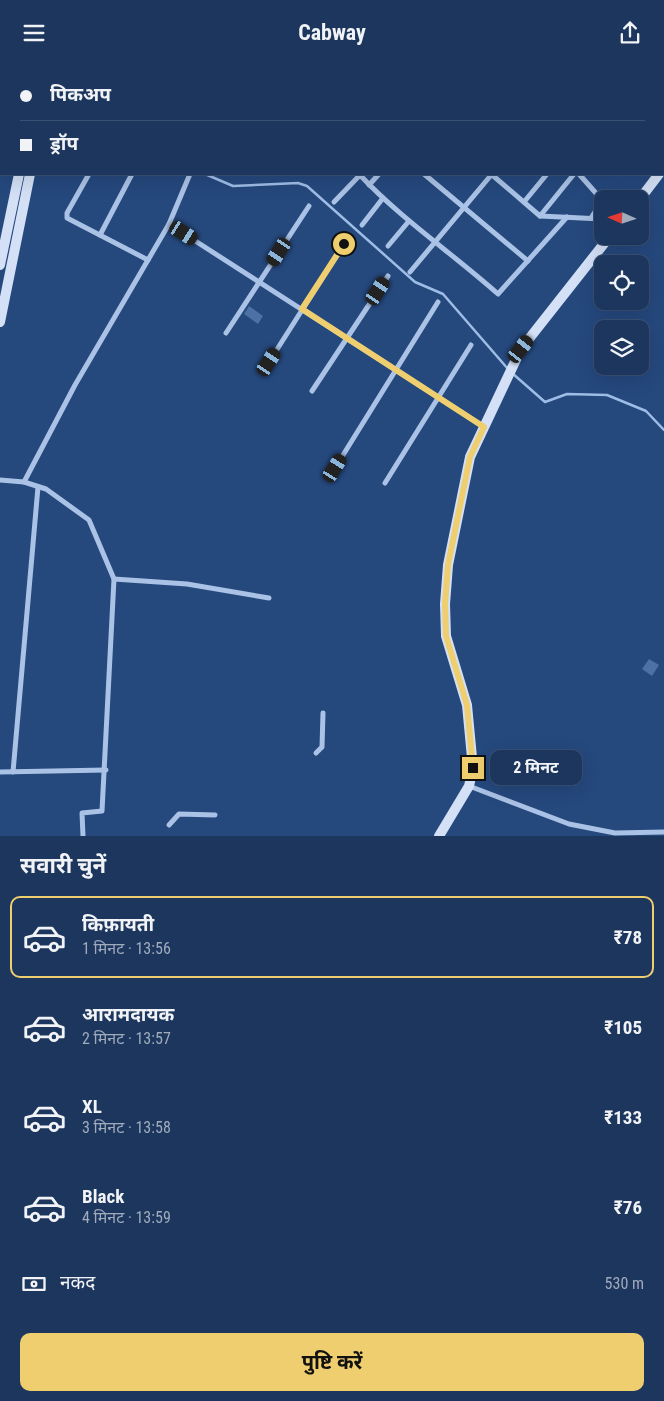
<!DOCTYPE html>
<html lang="hi">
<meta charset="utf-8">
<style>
:root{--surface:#1c365e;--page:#294167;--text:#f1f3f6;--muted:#a0abbc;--line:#3a5073;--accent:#eece6e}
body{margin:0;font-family:"Roboto Condensed","Noto Sans Devanagari",sans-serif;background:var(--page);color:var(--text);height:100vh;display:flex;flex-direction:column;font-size:19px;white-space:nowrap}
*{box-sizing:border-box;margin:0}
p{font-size:16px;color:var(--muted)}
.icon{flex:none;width:28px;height:28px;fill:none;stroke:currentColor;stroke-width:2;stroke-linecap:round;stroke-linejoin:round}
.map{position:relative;height:771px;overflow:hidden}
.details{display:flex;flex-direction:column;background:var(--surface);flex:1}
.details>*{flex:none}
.banner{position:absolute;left:0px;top:0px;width:665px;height:110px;box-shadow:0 5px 20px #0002,0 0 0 1px var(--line);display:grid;align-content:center;height:110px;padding:0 20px;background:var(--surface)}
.needle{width:32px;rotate:273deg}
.tools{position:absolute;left:594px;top:125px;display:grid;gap:10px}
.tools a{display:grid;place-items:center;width:55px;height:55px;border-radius:10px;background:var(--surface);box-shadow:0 5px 20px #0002,0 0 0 1px var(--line);font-size:25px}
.end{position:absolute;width:22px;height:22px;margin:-11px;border:6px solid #eece6e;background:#111;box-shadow:0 0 0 2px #111}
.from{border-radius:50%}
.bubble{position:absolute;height:35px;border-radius:10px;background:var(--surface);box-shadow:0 5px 20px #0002,0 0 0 1px var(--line);font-size:16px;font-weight:700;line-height:35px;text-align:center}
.car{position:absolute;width:15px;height:30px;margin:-15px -8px;border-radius:6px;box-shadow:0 0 4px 1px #0007;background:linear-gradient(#222 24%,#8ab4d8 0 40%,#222 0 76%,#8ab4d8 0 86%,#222 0)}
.banner b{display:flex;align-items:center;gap:18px;height:48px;font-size:19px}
.banner b+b{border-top:1px solid var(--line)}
.banner i{width:12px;height:12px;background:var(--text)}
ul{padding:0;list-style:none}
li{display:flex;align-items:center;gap:15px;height:82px;margin:0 10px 8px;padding:0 10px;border:2px solid transparent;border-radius:10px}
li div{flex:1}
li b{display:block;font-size:19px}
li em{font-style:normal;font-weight:700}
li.on{border-color:var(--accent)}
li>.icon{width:45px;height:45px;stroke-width:1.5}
h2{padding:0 20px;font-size:22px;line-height:60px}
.pay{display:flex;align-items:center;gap:12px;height:55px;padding:0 20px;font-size:19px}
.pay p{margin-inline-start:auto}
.cta{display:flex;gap:10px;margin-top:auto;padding:10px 20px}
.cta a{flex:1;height:58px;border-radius:10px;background:var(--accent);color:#111;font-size:20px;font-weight:700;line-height:58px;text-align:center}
header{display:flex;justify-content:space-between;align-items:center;height:65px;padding:0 20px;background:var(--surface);font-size:22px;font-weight:700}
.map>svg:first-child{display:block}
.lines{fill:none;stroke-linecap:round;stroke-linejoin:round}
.stream{stroke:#9ebde6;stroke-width:2.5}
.building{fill:#4d71a5}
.street{stroke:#aac2e5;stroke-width:5}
.secondary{stroke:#d3e0f5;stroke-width:10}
.route{stroke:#eece6e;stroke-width:6}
</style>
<header><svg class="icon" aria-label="menu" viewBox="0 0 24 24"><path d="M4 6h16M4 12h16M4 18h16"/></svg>Cabway<svg class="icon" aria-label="share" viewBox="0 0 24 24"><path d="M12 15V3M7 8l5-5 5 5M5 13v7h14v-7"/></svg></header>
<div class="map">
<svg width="664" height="771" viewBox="0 0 664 771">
<rect width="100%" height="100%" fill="#25487d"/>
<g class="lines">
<g class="stream">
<path d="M0,5H1"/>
<path d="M205,109L233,121L298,118L307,121L415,217L443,229L508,304"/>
<path d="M512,308L545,337L567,329L607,330L646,346L664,365"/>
</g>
</g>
<g class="building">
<path d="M249,241L263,251L258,259L244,249Z"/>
<path d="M649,594L659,600L652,611L642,604Z"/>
</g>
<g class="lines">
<g class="street">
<path d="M159,0L161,1"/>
<path d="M262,0V1"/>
<path d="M438,0L439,1"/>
<path d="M176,1V0"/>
<path d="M232,1L233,0"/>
<path d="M469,1L472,0"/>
<path d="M89,109L67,148V153L148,195"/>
<path d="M359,109C401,154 452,188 498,229L567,152"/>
<path d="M424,109L528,196"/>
<path d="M491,109L540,151L602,154"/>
<path d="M579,109L602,135"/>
<path d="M369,120L379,109"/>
<path d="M334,137L360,110"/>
<path d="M524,137L547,109"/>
<path d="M540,151L574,109"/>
<path d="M591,153L602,136"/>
<path d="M169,159L484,362"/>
<path d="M362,160L383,133"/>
<path d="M100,170L132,109"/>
<path d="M388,181L409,156"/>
<path d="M410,207L492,109"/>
<path d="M226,268L309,141"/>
<path d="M269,297L344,179"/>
<path d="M312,326L388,211"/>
<path d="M335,403L438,237"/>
<path d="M0,415L24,417L75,320L169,159L190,109"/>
<path d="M24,417L46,424L89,455L114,514L102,746L82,748L83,771"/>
<path d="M385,418L471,280"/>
<path d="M114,514L187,519L269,533"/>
<path d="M316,688L322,682L323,648"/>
<path d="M0,707L106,705"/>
<path d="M13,707L38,422"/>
<path d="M469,721L569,759L615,768L664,767"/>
<path d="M169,760L179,749L215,750"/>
</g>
<g class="secondary">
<path d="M44,1L45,0"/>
<path d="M53,1V0"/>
<path d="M640,134L659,109"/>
<path d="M0,200L19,109"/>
<path d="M0,257L30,109"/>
<path d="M439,771L469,721L473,703L467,640L446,571L445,539L448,500L470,392L521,284L610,171"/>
</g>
</g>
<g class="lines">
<path class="route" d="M344,179L302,244L484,362L470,392L448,500L445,539L446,571L467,640L473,703"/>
</g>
</svg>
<div class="tools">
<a><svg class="needle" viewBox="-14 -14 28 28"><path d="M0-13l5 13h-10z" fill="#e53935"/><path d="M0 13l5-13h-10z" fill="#a0abbc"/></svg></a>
<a><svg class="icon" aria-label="locate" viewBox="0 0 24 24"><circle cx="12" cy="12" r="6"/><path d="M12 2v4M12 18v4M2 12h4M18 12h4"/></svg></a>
<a><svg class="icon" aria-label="layers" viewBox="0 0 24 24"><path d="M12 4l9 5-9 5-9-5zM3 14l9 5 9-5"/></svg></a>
</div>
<i class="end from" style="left:344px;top:179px"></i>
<i class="end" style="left:473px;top:703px"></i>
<div class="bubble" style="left:490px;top:685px;width:92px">2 मिनट</div>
<i class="car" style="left:184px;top:168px;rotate:123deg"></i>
<i class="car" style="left:279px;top:187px;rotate:213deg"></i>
<i class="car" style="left:378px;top:226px;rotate:33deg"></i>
<i class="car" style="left:521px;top:284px;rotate:38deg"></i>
<i class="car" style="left:269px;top:297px;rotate:33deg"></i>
<i class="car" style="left:335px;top:403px;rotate:32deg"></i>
<div class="banner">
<b><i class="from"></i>पिकअप</b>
<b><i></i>ड्रॉप</b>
</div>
</div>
<section class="details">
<h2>सवारी चुनें</h2>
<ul>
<li class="on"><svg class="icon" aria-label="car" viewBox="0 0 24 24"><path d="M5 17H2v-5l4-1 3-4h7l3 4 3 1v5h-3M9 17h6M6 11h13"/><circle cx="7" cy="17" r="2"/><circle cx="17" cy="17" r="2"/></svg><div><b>किफ़ायती</b><p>1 मिनट · 13:56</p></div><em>₹78</em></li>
<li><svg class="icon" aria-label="car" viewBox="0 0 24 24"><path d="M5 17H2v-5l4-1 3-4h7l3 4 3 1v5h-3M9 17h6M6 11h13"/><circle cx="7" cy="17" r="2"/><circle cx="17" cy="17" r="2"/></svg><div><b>आरामदायक</b><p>2 मिनट · 13:57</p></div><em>₹105</em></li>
<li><svg class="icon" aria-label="car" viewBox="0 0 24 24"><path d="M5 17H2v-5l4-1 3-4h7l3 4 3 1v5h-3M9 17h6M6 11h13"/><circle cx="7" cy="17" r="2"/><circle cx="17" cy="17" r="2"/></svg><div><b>XL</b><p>3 मिनट · 13:58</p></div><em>₹133</em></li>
<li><svg class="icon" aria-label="car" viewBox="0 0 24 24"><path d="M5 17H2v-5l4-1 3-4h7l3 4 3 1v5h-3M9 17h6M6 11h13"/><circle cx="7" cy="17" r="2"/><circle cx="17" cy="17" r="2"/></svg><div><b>Black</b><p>4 मिनट · 13:59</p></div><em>₹76</em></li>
</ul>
<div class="pay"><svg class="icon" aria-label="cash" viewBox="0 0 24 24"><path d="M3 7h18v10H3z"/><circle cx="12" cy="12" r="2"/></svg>नकद<p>530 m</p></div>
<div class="cta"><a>पुष्टि करें</a></div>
</section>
